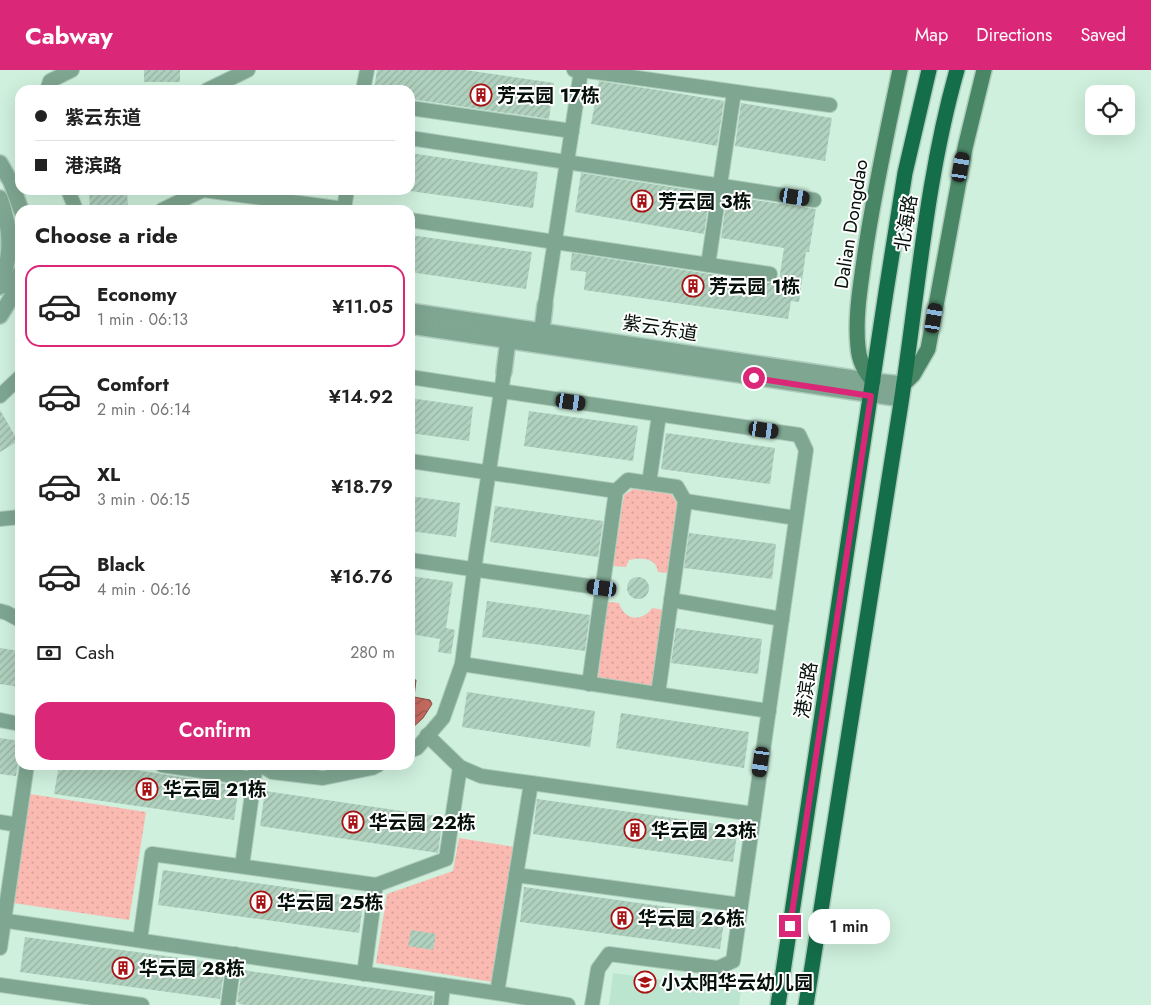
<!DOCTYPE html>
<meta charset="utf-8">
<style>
:root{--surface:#fff;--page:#f2f2f2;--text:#222;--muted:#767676;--line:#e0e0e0;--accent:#db2777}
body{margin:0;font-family:Jost,"Noto Sans SC",sans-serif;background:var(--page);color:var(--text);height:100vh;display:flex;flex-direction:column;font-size:19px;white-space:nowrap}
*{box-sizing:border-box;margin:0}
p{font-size:16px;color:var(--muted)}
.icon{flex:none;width:28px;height:28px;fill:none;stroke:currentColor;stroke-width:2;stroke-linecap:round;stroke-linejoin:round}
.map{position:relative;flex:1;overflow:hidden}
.panel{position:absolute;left:15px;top:135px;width:400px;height:565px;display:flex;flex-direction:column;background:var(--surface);border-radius:15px;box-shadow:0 5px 20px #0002}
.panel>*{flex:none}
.top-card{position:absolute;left:15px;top:15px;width:400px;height:110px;border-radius:15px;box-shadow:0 5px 20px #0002;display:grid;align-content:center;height:110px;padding:0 20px;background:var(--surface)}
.buttons{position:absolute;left:1085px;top:15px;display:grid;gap:10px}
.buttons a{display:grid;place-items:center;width:50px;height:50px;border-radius:10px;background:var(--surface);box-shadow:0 5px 20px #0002;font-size:25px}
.end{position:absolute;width:22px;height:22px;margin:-11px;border:6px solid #db2777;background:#fff;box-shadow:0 0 0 2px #fff}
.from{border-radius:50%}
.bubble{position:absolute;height:35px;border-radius:15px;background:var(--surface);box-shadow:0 5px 20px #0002;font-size:16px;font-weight:600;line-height:35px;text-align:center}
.car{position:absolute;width:15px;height:30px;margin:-15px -8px;border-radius:6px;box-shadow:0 0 4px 1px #0007;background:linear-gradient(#222 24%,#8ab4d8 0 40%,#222 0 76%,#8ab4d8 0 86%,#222 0)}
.top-card b{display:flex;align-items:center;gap:18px;height:48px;font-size:19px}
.top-card b+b{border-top:1px solid var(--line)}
.top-card i{width:12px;height:12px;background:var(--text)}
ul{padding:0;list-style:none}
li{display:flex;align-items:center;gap:15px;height:82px;margin:0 10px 8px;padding:0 10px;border:2px solid transparent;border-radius:15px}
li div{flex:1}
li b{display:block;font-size:19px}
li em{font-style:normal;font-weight:600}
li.on{border-color:var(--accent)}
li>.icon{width:45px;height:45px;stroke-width:1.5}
h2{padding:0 20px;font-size:22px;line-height:60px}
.pay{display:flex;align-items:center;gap:12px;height:55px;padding:0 20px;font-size:19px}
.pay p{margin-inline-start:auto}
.primary-button{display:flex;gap:10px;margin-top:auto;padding:10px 20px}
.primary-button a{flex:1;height:58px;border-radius:15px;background:var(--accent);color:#fff;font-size:20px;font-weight:600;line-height:58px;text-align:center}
header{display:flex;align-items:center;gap:30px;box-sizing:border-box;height:70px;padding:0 25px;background:var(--accent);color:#fff}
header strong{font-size:24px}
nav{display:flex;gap:28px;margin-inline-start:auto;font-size:18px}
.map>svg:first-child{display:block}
.built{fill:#bbe5ce}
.garden{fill:url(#garden-dots)}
.water{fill:url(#water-waves);stroke:#8c4f46}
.building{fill:url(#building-hatch)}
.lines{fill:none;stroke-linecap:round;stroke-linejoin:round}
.minor-casing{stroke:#aeccbb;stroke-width:16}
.tertiary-casing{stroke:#aeccbb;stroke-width:18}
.secondary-casing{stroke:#aeccbb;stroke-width:18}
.primary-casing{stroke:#aeccbb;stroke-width:18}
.minor{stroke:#7ea690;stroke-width:14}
.tertiary{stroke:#7ea690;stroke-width:15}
.secondary{stroke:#498666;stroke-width:15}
.primary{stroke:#146e49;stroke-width:15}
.route{stroke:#db2777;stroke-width:6}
.labels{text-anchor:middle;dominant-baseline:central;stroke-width:4;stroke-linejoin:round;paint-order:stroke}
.poi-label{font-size:19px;font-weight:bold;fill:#06110b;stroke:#fff;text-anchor:start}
.street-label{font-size:19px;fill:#06110b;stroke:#fff}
</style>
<header>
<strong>Cabway</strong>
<nav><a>Map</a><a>Directions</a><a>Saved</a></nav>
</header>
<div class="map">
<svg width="1151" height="935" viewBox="0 0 1151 935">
<defs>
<pattern id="garden-dots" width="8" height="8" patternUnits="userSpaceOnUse" patternTransform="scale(1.25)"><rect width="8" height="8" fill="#fabab1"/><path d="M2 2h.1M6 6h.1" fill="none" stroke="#d59f97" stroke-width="1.8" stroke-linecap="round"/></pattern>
<pattern id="water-waves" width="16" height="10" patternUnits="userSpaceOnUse" patternTransform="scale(1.25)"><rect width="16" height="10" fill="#c66a60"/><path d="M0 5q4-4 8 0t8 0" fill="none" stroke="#9f564d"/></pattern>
<pattern id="building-hatch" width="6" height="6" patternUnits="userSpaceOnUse" patternTransform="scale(1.25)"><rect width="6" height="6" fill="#b0d1be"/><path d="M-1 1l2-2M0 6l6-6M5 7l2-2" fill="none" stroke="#96b2a2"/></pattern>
</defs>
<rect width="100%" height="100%" fill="#cef0dc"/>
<path class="built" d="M613,903L741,921L739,935H609Z"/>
<g class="garden">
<path d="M633,419L671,424L678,434L670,503L658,502C656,487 641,488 629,490L626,497L613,496L624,425Z"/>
<path d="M608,532L619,533C624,550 642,553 652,538L664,540L653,616L598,608Z"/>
<path d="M30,724L146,742L129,850L13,833Z"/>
<path d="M459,768L515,777L492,912L376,893L387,824L453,801Z"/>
</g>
<path class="water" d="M410,609L416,610L414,627L430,630L432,634L423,648L410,660Z"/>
<g class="building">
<rect x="144" y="0" width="36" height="12"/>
<path d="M377,0H465L554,13L549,49L410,29V20H374Z"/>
<path d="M599,11L658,20L724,31L717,76L591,54Z"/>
<path d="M741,33L832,48L825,91L735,76Z"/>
<path d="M410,83L538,102L533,138L410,121Z"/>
<path d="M581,103L710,123L704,164L575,142Z"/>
<path d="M89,120H127L128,140H90Z"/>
<path d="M727,126L816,139L809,182H806L799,232L791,231L788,249L584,220L586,202L570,200L572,183L769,213L775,211H779L784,178L721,168Z"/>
<path d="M410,165L532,182L526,219L410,202Z"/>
<path d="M410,328L473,337L469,371L410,363Z"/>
<path d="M0,340L18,371L0,382Z"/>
<path d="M529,341L638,356L633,391L524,376Z"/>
<path d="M666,363L775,378L770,414L661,399Z"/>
<path d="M410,426L460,433L456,467L410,461Z"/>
<path d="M495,436L603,451L598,487L490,472Z"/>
<path d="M689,463L776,474L772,509L684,498Z"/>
<path d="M410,506L453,512L446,558L455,560L451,584L438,582L440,569L410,564L413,541H410Z"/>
<circle cx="638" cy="518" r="11"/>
<path d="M487,531L590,545L585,581L482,567Z"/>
<path d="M676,558L762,569L758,604L671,593Z"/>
<path d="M0,578L20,581V617L0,614Z"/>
<path d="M467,622L595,641L590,677L462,657Z"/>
<path d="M621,643L749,662L744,698L616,678Z"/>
<path d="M0,668L20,671V681L16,706L0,704Z"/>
<path d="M59,695H104L239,716L234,750L54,724Z"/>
<path d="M265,721L443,747L438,783L260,756Z"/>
<path d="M537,729L738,757L733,792L533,764Z"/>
<path d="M163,800L364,828L359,863L158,835Z"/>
<path d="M524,817L725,845L720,879L520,852Z"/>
<path d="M411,860L436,864L433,880L408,876Z"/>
<path d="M25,867L225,894L220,929L20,902Z"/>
<path d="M242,900L433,926L432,935H246L239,934V932H237Z"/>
</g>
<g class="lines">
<g class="minor-casing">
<g id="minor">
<path d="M581,0L830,35"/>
<path d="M47,20L50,11L72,0"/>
<path d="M207,20L248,0"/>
<path d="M363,20L367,0"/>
<path d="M410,38L572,61"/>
<path d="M410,68L814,130"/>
<path d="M68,120L76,140"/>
<path d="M204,120H203L344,139L347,120"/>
<path d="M162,140L203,120"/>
<path d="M410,150L555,172L770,204"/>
<path d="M708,195L734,22"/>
<path d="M545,235L581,1L574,0"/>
<path d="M410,307L501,321L799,365L806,380L733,891L718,898L609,884L598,899L592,935"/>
<path d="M0,326L20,307"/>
<path d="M410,391L616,421"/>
<path d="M649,413L659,345"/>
<path d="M685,431L796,448"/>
<path d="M0,449L20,447"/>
<path d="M410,490L602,518"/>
<path d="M671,530L782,549"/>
<path d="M0,541L7,543L20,550"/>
<path d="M462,594L769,641"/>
<path d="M589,614L616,421L628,410L677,417L685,431L658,624"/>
<path d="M0,650L20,654"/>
<path d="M427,665L460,697L481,706L531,713L497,923L568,935"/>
<path d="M410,681L417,678L443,648L462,594L476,486L504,302"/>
<path d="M162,695L254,709"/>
<path d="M261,695L272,702L323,708L372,698L378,695"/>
<path d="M531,713L754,744"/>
<path d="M0,752L18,755"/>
<path d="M242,796L256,695"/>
<path d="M516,805L741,835"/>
<path d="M0,850L497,923"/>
<path d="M140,870L152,784L376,815"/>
<path d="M0,878L27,695"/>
<path d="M364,904L376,815L446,789L460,697"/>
<path d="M0,915L142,935"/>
<path d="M228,935L235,884"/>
<path d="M441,935L443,915"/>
</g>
</g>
<g class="tertiary-casing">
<g id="tertiary">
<path d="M0,93L11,112L21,140"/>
<path d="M0,128C12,162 12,184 0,217"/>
<path d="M410,241L873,311L904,314"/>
<path d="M0,246L11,228L20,203"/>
<path d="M410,256L901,329"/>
<path d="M541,269L545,235"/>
<path d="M504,302L509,262"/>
</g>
</g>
<g class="secondary-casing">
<g id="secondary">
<path d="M873,311C864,301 859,291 858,277C855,248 860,219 864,190C873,126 887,63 900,0"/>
<path d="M904,314L913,305L928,279L965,78L984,0"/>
</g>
</g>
<g class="primary-casing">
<g id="primary">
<path d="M778,935L886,222L905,103L929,0"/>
<path d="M806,935C838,734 869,534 901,333C918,222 926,109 957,0"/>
</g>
</g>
<use href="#minor" class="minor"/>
<use href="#tertiary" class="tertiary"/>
<use href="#secondary" class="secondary"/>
<use href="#primary" class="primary"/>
</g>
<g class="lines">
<path class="route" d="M754,308L871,326L790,856"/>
</g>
<defs>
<g id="building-ring" transform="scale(1.125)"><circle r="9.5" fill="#fff" stroke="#a71314" stroke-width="1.5"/><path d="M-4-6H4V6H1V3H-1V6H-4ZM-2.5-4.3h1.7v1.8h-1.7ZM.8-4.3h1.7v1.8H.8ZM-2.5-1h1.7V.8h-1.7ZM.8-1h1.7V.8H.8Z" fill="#a71314"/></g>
<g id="school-ring" transform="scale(1.125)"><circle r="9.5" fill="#fff" stroke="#a71314" stroke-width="1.5"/><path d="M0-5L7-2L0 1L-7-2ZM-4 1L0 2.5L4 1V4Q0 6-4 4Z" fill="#a71314"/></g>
</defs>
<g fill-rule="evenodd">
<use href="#building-ring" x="481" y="25"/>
<use href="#building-ring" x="642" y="131"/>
<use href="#building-ring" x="693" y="216"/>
<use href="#building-ring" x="147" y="719"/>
<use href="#building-ring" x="353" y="752"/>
<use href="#building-ring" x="635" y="760"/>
<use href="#building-ring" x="261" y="832"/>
<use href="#building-ring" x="622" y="848"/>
<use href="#building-ring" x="123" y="898"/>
<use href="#school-ring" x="645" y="912"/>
</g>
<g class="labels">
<g class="poi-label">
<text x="497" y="25">芳云园 17栋</text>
<text x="658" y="131">芳云园 3栋</text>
<text x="709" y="216">芳云园 1栋</text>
<text x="163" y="719">华云园 21栋</text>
<text x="369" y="752">华云园 22栋</text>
<text x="651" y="760">华云园 23栋</text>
<text x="277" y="832">华云园 25栋</text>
<text x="638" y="848">华云园 26栋</text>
<text x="139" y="898">华云园 28栋</text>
<text x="661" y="912">小太阳华云幼儿园</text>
</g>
<g class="street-label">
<text transform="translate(906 153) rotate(-81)">北海路</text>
<text transform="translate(851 154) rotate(-81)">Dalian Dongdao</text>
<text transform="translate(660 258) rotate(9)">紫云东道</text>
<text transform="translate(806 620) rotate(-81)">港滨路</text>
</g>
</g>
</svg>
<div class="buttons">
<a><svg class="icon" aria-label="locate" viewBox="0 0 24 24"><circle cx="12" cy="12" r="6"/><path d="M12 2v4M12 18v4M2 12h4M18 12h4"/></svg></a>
</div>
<i class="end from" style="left:754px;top:308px"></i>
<i class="end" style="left:790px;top:856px"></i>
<div class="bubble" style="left:808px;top:839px;width:82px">1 min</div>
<i class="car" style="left:961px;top:97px;rotate:10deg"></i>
<i class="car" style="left:795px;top:127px;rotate:99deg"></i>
<i class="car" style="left:934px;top:248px;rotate:9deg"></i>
<i class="car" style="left:571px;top:332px;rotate:98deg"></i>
<i class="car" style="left:764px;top:360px;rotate:98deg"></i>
<i class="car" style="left:602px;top:518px;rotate:278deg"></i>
<i class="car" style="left:761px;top:692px;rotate:188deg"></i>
<div class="top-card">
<b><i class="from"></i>紫云东道</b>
<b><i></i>港滨路</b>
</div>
<section class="panel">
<h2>Choose a ride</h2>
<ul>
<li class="on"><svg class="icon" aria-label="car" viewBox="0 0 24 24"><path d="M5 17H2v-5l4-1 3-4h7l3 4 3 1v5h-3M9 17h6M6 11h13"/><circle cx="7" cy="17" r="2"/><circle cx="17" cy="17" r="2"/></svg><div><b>Economy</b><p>1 min · 06:13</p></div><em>¥11.05</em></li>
<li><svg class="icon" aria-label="car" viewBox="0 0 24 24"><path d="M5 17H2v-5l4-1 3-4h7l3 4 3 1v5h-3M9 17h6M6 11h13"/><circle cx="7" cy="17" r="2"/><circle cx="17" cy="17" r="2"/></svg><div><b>Comfort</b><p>2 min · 06:14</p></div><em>¥14.92</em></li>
<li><svg class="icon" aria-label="car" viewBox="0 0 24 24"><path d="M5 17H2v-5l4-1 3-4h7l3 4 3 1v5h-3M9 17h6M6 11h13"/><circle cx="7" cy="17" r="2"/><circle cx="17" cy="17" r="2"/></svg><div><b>XL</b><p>3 min · 06:15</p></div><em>¥18.79</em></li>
<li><svg class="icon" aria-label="car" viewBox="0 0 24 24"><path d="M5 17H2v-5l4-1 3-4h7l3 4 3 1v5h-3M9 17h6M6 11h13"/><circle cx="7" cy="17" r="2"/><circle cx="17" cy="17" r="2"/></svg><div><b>Black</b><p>4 min · 06:16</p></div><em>¥16.76</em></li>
</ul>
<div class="pay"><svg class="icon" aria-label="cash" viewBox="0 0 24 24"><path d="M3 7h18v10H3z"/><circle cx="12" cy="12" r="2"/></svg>Cash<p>280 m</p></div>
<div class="primary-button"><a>Confirm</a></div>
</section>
</div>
